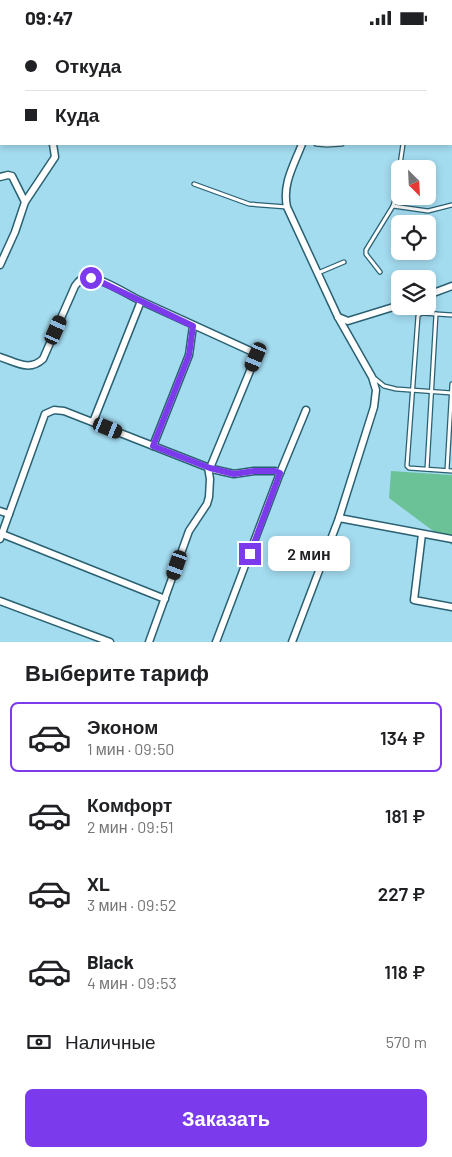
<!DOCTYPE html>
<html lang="ru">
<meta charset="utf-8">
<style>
:root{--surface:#fff;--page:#f2f2f2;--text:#202124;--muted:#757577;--line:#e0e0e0;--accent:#7c3aed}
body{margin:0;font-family:Barlow,sans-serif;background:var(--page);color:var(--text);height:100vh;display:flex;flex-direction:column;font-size:19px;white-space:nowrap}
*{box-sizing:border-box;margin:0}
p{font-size:16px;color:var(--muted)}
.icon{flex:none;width:28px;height:28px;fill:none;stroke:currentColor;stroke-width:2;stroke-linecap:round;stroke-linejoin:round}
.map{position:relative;height:607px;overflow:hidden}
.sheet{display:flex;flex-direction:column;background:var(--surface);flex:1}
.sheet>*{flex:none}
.hud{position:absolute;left:0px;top:0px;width:452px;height:110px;box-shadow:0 2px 8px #0003;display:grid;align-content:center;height:110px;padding:0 25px;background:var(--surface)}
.needle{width:32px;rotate:156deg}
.buttons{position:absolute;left:391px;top:125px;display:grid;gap:10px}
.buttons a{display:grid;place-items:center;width:45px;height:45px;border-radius:8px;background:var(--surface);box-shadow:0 2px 8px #0003;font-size:25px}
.end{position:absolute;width:22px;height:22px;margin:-11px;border:6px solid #7c3aed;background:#fff;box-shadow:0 0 0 2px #fff}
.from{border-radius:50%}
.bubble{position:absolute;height:35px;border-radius:8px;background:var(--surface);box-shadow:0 2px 8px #0003;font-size:16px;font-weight:600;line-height:35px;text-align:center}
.car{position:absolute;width:15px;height:30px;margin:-15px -8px;border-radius:6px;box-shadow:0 0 4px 1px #0007;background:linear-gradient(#222 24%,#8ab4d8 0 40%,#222 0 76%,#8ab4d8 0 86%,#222 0)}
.hud b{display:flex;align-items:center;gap:18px;height:48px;font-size:19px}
.hud b+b{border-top:1px solid var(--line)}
.hud i{width:12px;height:12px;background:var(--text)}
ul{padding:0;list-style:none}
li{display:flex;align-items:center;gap:15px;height:70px;margin:0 10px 8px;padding:0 15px;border:2px solid transparent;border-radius:8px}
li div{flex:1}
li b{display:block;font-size:19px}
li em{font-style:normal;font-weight:600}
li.current{border-color:var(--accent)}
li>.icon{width:45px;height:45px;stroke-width:1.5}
h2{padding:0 25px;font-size:22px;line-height:60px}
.pay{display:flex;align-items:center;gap:12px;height:55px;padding:0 25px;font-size:19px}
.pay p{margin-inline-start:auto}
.button{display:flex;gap:10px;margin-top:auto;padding:10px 25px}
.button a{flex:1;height:58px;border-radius:8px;background:var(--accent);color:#fff;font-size:20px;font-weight:600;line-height:58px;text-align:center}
.status{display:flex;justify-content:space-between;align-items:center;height:35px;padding:0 25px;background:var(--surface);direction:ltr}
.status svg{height:14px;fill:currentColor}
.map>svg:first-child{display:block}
.green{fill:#6cc297}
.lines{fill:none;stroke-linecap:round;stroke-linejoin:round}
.service-casing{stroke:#2a6172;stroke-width:5.5}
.minor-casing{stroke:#2a6172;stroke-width:9}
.secondary-casing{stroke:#2a6172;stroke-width:11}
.service{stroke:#fff;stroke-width:3}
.minor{stroke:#fff;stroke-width:6}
.secondary{stroke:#fff;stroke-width:9}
.route{stroke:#7c3aed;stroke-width:6}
</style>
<div class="status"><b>09:47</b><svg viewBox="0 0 49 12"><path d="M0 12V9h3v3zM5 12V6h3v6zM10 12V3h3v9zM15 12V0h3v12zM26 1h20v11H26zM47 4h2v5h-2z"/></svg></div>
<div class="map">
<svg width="452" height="607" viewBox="0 0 452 607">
<rect width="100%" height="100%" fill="#a3dbef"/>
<path class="green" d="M391,436L452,440V510L389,463Z"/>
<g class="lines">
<g class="service-casing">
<g id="service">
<path d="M451,42H452"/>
<path d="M451,69H452"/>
<path d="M316,109L327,110L342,109"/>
<path d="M194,149L249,169L287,172"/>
<path d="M393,171L428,176L452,170"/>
<path d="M380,237L366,219V215L393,171L395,164L403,109"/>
<path d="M318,238L344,227"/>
<path d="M452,280L421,278L418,281L407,431L409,433L452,436"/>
<path d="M373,342L384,351L396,354L452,358"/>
<path d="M427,434L436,279"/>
<path d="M447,435L452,349"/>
</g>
</g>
<g class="minor-casing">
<g id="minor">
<path d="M26,0L27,1"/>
<path d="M93,0L94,1"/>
<path d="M123,1V0"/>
<path d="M351,1L352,0"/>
<path d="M0,142L8,140L12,141L25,167"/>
<path d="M0,230L15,197L25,167L55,122L53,109"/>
<path d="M428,260L452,251"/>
<path d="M141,266L257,319L210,433"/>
<path d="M338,282L348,286L400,270"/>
<path d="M0,322C16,327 29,337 43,324L75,251C78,247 80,244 85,243C98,240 128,260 141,266L93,387"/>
<path d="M153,411L189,320L193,291"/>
<path d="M0,476L9,479"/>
<path d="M339,483L452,504"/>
<path d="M2,499L165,564"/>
<path d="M422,499L414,565L452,572"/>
<path d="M0,504L45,379L54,375L64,376L212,434L234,439L254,436H275L280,438"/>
<path d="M0,566L110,607"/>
<path d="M149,607L189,496L207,469L209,462L210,444L208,432"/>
<path d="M216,607L280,438L306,375"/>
<path d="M292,607L339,483L374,372L376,355L372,342L338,282L287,172C282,149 294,130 302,109"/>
</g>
</g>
<g class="secondary-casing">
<g id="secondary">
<path d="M157,1L161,0"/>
<path d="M0,43L1,42"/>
</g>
</g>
<use href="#service" class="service"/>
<use href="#minor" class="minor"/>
<use href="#secondary" class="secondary"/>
</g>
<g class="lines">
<path class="route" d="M91,243L97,245L193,291L189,320L153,411L210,433L234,439L254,436H275L280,438L250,519"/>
</g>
</svg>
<div class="buttons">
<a><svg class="needle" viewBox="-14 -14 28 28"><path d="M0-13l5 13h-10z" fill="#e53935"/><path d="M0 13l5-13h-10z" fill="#757577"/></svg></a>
<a><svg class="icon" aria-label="locate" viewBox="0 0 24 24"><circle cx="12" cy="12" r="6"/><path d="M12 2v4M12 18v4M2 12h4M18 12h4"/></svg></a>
<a><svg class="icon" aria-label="layers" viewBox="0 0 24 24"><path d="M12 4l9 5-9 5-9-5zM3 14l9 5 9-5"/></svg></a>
</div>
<i class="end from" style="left:91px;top:243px"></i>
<i class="end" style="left:250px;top:519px"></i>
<div class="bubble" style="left:268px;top:501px;width:82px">2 мин</div>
<i class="car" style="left:56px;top:295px;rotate:24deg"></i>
<i class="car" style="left:256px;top:322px;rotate:203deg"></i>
<i class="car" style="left:108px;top:393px;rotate:112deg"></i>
<i class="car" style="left:177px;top:530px;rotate:199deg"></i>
<div class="hud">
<b><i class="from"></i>Откуда</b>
<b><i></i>Куда</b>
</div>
</div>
<section class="sheet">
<h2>Выберите тариф</h2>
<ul>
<li class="current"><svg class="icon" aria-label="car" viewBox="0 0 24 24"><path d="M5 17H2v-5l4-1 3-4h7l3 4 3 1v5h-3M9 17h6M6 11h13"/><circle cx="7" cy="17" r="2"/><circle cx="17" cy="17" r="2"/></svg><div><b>Эконом</b><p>1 мин · 09:50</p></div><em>134 ₽</em></li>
<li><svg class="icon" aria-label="car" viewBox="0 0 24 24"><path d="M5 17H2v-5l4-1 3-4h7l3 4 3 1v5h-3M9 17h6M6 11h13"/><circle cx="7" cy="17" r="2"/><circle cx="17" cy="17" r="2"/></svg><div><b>Комфорт</b><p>2 мин · 09:51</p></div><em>181 ₽</em></li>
<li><svg class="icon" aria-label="car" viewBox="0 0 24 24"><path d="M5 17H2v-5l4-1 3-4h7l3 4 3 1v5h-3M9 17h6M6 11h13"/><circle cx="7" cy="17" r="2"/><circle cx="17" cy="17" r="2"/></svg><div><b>XL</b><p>3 мин · 09:52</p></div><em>227 ₽</em></li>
<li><svg class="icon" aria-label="car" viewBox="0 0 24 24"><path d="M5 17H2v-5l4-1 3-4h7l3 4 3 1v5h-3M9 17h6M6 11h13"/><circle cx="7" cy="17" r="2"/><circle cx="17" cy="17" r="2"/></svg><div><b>Black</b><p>4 мин · 09:53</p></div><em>118 ₽</em></li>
</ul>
<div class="pay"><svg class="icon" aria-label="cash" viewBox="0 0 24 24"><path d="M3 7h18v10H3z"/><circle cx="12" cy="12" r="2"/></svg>Наличные<p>570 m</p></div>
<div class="button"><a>Заказать</a></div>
</section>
